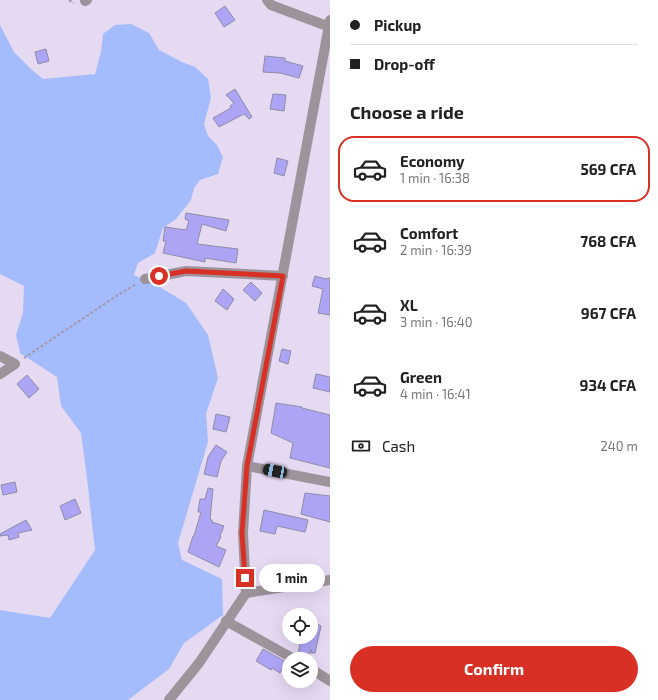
<!DOCTYPE html>
<meta charset="utf-8">
<style>
:root{--surface:#fff;--page:#f6f6f6;--text:#222;--muted:#767676;--line:#e0e0e0;--accent:#d93025}
body{margin:0;font-family:"Exo 2",sans-serif;background:var(--page);color:var(--text);height:100vh;display:flex;flex-direction:column;font-size:15px;white-space:nowrap}
*{box-sizing:border-box;margin:0}
p{font-size:13px;color:var(--muted)}
.icon{flex:none;width:22px;height:22px;fill:none;stroke:currentColor;stroke-width:2;stroke-linecap:round;stroke-linejoin:round}
.map{position:relative;flex:1;overflow:hidden}
.drawer{display:flex;flex-direction:column;background:var(--surface);width:328px}
.drawer>*{flex:none}
.guide{display:grid;align-content:center;height:88px;padding:0 20px;background:var(--surface)}
.tools{position:absolute;left:282px;top:608px;display:grid;gap:8px}
.tools a{display:grid;place-items:center;width:36px;height:36px;border-radius:50%;background:var(--surface);box-shadow:0 4px 16px #0002;font-size:20px}
.end{position:absolute;width:18px;height:18px;margin:-9px;border:5px solid #d93025;background:#fff;box-shadow:0 0 0 2px #fff}
.from{border-radius:50%}
.bubble{position:absolute;height:28px;border-radius:14px;background:var(--surface);box-shadow:0 4px 16px #0002;font-size:13px;font-weight:700;line-height:28px;text-align:center}
.car{position:absolute;width:12px;height:24px;margin:-12px -6px;border-radius:5px;box-shadow:0 0 3px 1px #0007;background:linear-gradient(#222 24%,#8ab4d8 0 40%,#222 0 76%,#8ab4d8 0 86%,#222 0)}
.guide b{display:flex;align-items:center;gap:14px;height:38px;font-size:15px}
.guide b+b{border-top:1px solid var(--line)}
.guide i{width:10px;height:10px;background:var(--text)}
ul{padding:0;list-style:none}
li{display:flex;align-items:center;gap:12px;height:66px;margin:0 8px 6px;padding:0 12px;border:2px solid transparent;border-radius:16px}
li div{flex:1}
li b{display:block;font-size:15px}
li em{font-style:normal;font-weight:700}
li.on{border-color:var(--accent)}
li>.icon{width:36px;height:36px;stroke-width:1.5}
h2{padding:0 20px;font-size:18px;line-height:48px}
.pay{display:flex;align-items:center;gap:10px;height:44px;padding:0 20px;font-size:15px}
.pay p{margin-inline-start:auto}
.button{display:flex;gap:8px;margin-top:auto;padding:8px 20px}
.button a{flex:1;height:46px;border-radius:24px;background:var(--accent);color:#fff;font-size:16px;font-weight:700;line-height:46px;text-align:center}
main{display:flex;flex:1;min-height:0}
.map>svg:first-child{display:block}
.water{fill:#a4bcfb}
.building{fill:#ada4f6;stroke:#8e8ca5}
.lines{fill:none;stroke-linecap:round;stroke-linejoin:round}
.path{stroke:#a398ac;stroke-width:2;stroke-dasharray:3 2;stroke-linecap:butt}
.minor{stroke:#9c939b;stroke-width:10}
.route{stroke:#d93025;stroke-width:5}
</style>
<main>
<div class="map">
<svg width="330" height="700" viewBox="0 0 330 700">
<rect width="100%" height="100%" fill="#e6d9f2"/>
<path class="water" d="M131,24L149,33L159,50L182,62L195,67L208,79L211,98L204,124L208,136L217,145L223,157L218,174L200,180L194,188L191,200L176,219L163,228L155,253L138,263L134,275L158,286L186,303L208,335L218,378L206,414L208,442L178,543L182,560L222,579L223,615L184,643L169,669L128,700H0V610L50,618L95,550L87,478L81,433L61,406L57,377L20,353L16,335L23,313L24,286L0,274V25L14,52L32,70L43,79L95,74L101,52L103,34L115,25Z"/>
<g class="building">
<path d="M225,6L235,20L224,27L215,13Z"/>
<path d="M46,49L49,61L38,64L35,52Z"/>
<path d="M265,56L285,58V61L303,66L299,78L280,73L263,72Z"/>
<path d="M235,89L252,117L249,119L244,114L219,127L213,118L231,108L230,106L234,103L226,95Z"/>
<path d="M273,94L286,95L284,111L270,109Z"/>
<path d="M277,158L288,161L284,176L274,173Z"/>
<path d="M186,213L229,220L226,231L202,224L197,244L238,249L236,263L205,258V262L163,253L166,241H163L165,227L186,230L189,221L185,219Z"/>
<path d="M315,276L326,279L330,278V315L318,313L323,289L312,286Z"/>
<path d="M251,282L262,293L255,301L243,290Z"/>
<path d="M223,289L234,299L227,310L215,301Z"/>
<path d="M282,349L291,351L288,364L279,361Z"/>
<path d="M316,374L330,377V392L313,388Z"/>
<path d="M27,375L39,389L29,398L17,384Z"/>
<path d="M276,403L302,407V408L330,415V468L290,458L293,443L271,433Z"/>
<path d="M216,414L230,417L226,432L213,429Z"/>
<path d="M216,445L227,452L221,461L217,477L204,474L208,457Z"/>
<path d="M15,482L17,492L3,495L1,485Z"/>
<path d="M208,488L213,489L210,519L212,520V522L224,526L220,536L221,537L216,546L226,550L219,567L188,552L193,536H194L201,512H198L200,499H205Z"/>
<path d="M305,493L330,496V522L301,514Z"/>
<path d="M75,499L81,513L65,520L60,506Z"/>
<path d="M264,510L308,520L305,532L277,526L275,534L260,531Z"/>
<path d="M26,520L32,530L18,533L19,537L9,540L8,535L0,536V534Z"/>
<path d="M311,621L321,626L315,653H311V649L307,659L298,654L301,637H311Z"/>
<path d="M263,649L286,662L280,673L272,668L271,670L256,661Z"/>
</g>
<g class="lines">
<g class="path">
<path d="M69,0L74,3"/>
<path d="M24,358L115,297L136,284"/>
</g>
<g class="minor">
<path d="M267,0L271,5L330,27"/>
<path d="M85,1L87,0"/>
<path d="M145,279L186,271L283,276"/>
<path d="M0,356L15,364L0,374"/>
<path d="M247,466L330,482"/>
<path d="M246,593L330,580"/>
<path d="M226,621L294,659"/>
<path d="M311,669L330,681"/>
<path d="M169,700L199,663L246,593L243,533L247,466L330,20"/>
</g>
</g>
<g class="lines">
<path class="route" d="M159,276L186,271L283,276L247,466L242,533L245,578"/>
</g>
</svg>
<div class="tools">
<a><svg class="icon" aria-label="locate" viewBox="0 0 24 24"><circle cx="12" cy="12" r="6"/><path d="M12 2v4M12 18v4M2 12h4M18 12h4"/></svg></a>
<a><svg class="icon" aria-label="layers" viewBox="0 0 24 24"><path d="M12 4l9 5-9 5-9-5zM3 14l9 5 9-5"/></svg></a>
</div>
<i class="end from" style="left:159px;top:276px"></i>
<i class="end" style="left:245px;top:578px"></i>
<div class="bubble" style="left:259px;top:564px;width:66px">1 min</div>
<i class="car" style="left:275px;top:471px;rotate:281deg"></i>
</div>
<section class="drawer">
<div class="guide">
<b><i class="from"></i>Pickup</b>
<b><i></i>Drop-off</b>
</div>
<h2>Choose a ride</h2>
<ul>
<li class="on"><svg class="icon" aria-label="car" viewBox="0 0 24 24"><path d="M5 17H2v-5l4-1 3-4h7l3 4 3 1v5h-3M9 17h6M6 11h13"/><circle cx="7" cy="17" r="2"/><circle cx="17" cy="17" r="2"/></svg><div><b>Economy</b><p>1 min · 16:38</p></div><em>569 CFA</em></li>
<li><svg class="icon" aria-label="car" viewBox="0 0 24 24"><path d="M5 17H2v-5l4-1 3-4h7l3 4 3 1v5h-3M9 17h6M6 11h13"/><circle cx="7" cy="17" r="2"/><circle cx="17" cy="17" r="2"/></svg><div><b>Comfort</b><p>2 min · 16:39</p></div><em>768 CFA</em></li>
<li><svg class="icon" aria-label="car" viewBox="0 0 24 24"><path d="M5 17H2v-5l4-1 3-4h7l3 4 3 1v5h-3M9 17h6M6 11h13"/><circle cx="7" cy="17" r="2"/><circle cx="17" cy="17" r="2"/></svg><div><b>XL</b><p>3 min · 16:40</p></div><em>967 CFA</em></li>
<li><svg class="icon" aria-label="car" viewBox="0 0 24 24"><path d="M5 17H2v-5l4-1 3-4h7l3 4 3 1v5h-3M9 17h6M6 11h13"/><circle cx="7" cy="17" r="2"/><circle cx="17" cy="17" r="2"/></svg><div><b>Green</b><p>4 min · 16:41</p></div><em>934 CFA</em></li>
</ul>
<div class="pay"><svg class="icon" aria-label="cash" viewBox="0 0 24 24"><path d="M3 7h18v10H3z"/><circle cx="12" cy="12" r="2"/></svg>Cash<p>240 m</p></div>
<div class="button"><a>Confirm</a></div>
</section>
</main>
